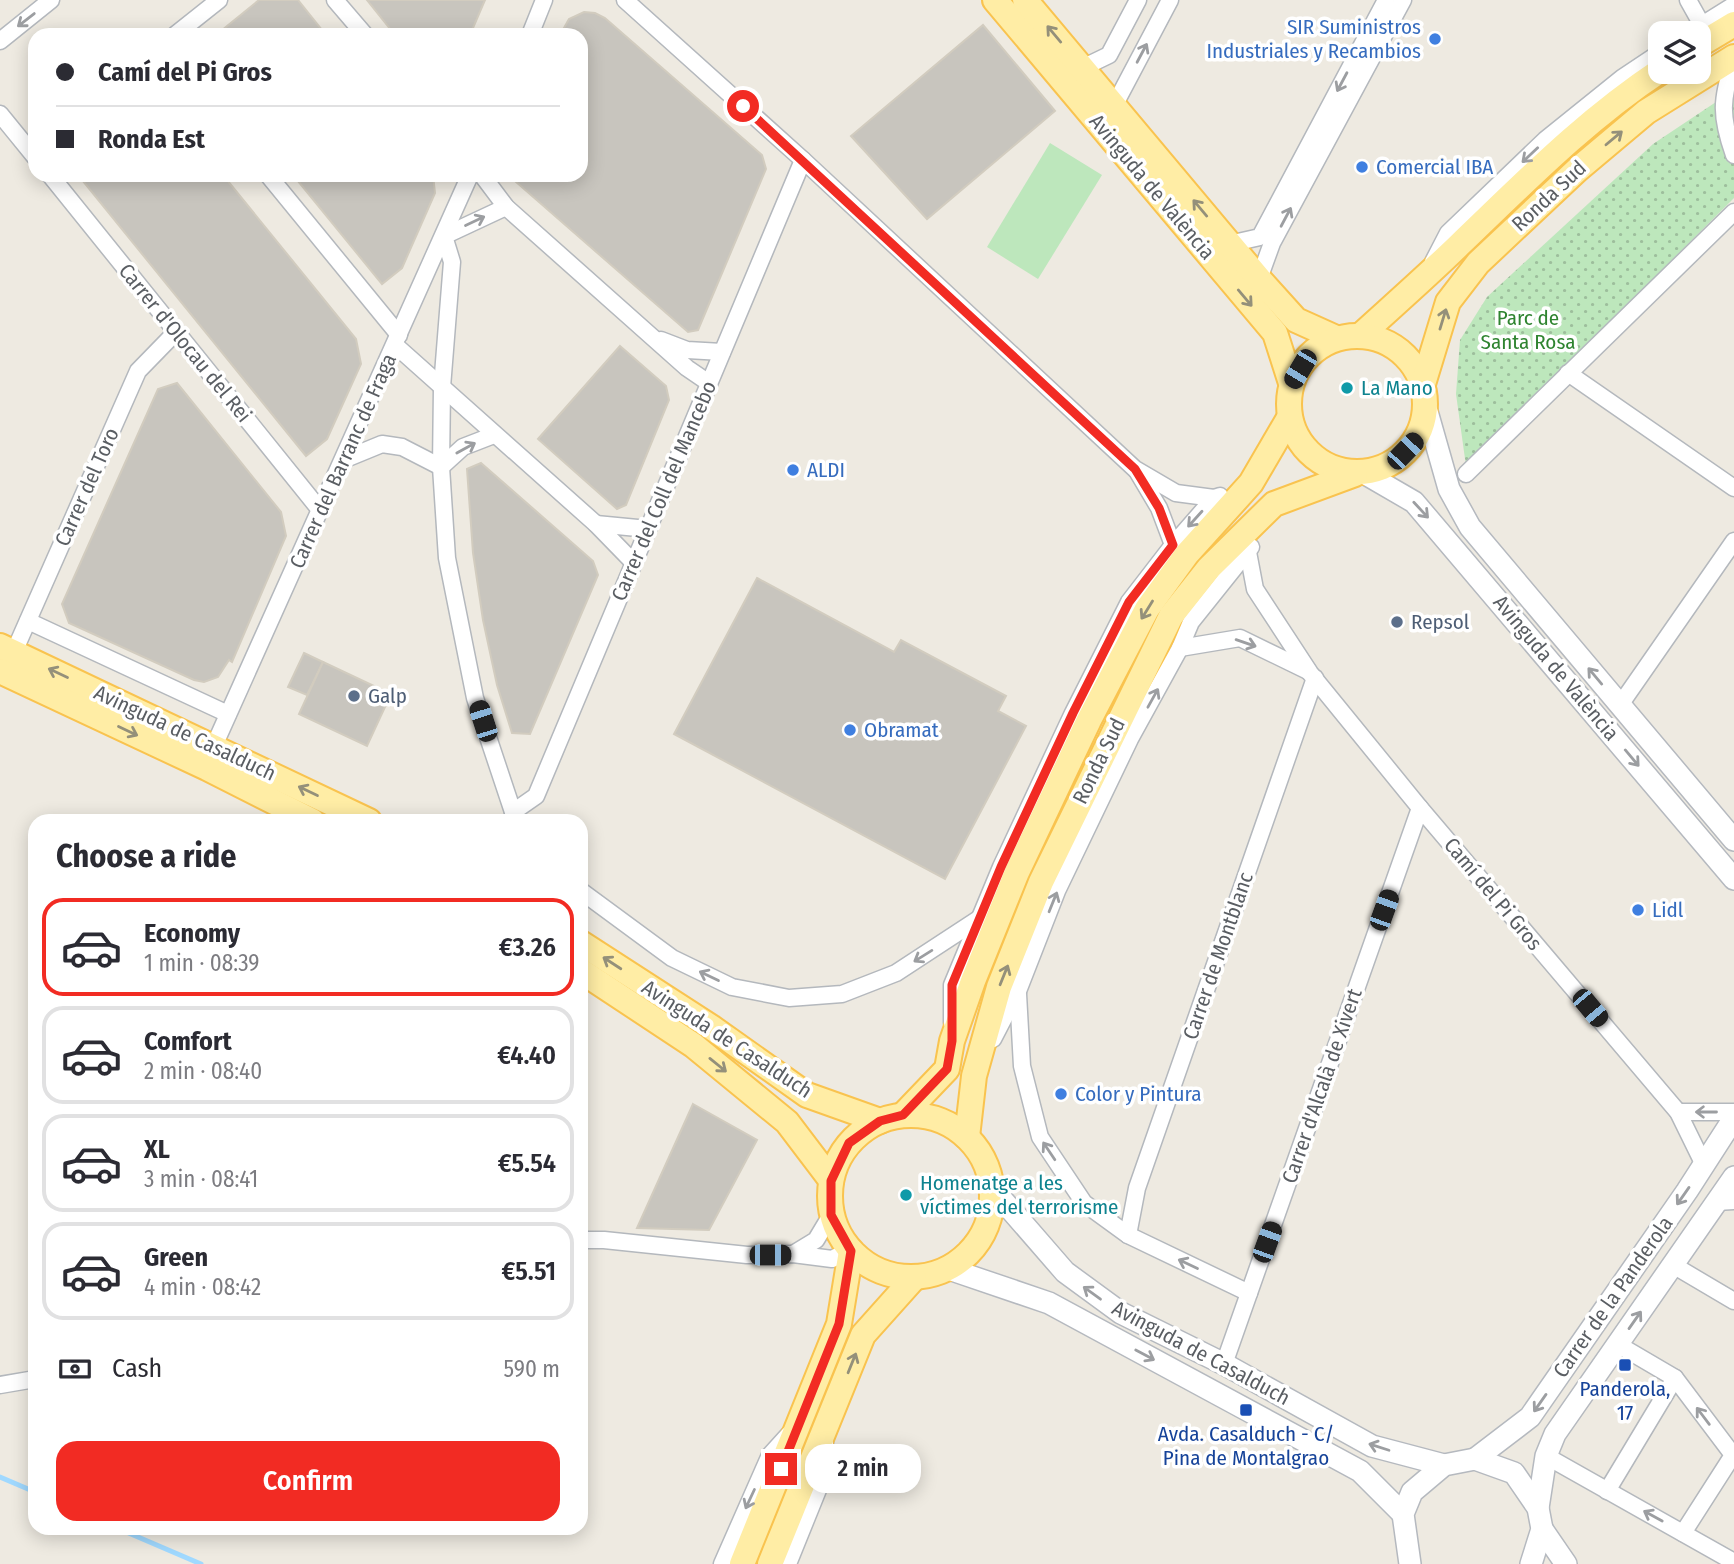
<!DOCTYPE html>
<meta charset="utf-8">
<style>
:root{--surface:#fff;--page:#f2f2f3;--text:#2b2b33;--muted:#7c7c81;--line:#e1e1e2;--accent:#f22b23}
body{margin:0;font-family:"Fira Sans Condensed",sans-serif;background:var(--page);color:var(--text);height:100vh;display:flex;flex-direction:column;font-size:26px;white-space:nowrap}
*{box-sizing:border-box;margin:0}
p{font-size:23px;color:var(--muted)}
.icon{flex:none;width:38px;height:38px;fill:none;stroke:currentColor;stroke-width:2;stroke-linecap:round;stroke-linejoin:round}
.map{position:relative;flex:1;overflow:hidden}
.drawer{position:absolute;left:28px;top:814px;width:560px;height:721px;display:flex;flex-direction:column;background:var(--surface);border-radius:21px;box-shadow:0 4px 18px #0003}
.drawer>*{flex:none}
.hud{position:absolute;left:28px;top:28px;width:560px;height:154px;border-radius:21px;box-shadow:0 4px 18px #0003;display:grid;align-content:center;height:154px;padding:0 28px;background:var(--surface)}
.fabs{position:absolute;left:1648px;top:21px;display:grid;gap:14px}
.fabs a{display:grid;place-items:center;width:63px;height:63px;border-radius:14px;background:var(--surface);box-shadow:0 4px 18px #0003;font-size:35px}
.end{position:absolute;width:32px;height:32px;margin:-16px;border:9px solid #f22b23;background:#fff;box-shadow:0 0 0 4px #fff}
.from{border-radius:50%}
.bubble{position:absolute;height:49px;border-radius:21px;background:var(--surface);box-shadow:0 4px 18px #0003;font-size:23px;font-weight:600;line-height:49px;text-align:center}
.car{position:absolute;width:21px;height:42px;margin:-21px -10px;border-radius:9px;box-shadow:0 0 5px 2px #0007;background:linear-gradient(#222 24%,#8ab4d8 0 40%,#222 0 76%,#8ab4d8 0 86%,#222 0)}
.hud b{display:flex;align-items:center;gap:24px;height:66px;font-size:26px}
.hud b+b{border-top:2px solid var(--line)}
.hud i{width:18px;height:18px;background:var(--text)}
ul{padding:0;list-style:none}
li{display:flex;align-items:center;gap:21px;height:98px;margin:0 14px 10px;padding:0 14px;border:4px solid var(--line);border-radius:21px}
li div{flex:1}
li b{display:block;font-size:26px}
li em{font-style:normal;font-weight:600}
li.active{border-color:var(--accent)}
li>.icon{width:63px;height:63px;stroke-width:1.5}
h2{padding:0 28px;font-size:32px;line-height:84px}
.pay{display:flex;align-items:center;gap:18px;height:77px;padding:0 28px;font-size:26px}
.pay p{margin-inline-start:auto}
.button{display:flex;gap:14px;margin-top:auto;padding:14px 28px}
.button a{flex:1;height:80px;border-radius:21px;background:var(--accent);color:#fff;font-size:28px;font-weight:600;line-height:80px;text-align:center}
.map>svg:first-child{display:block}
.green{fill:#bde7bc}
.park{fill:url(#park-dots)}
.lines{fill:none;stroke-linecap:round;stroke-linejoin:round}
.stream{stroke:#a0d9ff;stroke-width:5}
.building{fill:#c8c5be;stroke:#d2ccbf;stroke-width:2}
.street-casing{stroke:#b4b8bd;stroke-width:19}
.secondary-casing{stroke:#b5b9bf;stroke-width:24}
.primary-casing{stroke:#f9c34f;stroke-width:28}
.street{stroke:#fff;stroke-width:16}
.secondary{stroke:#fff;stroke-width:21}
.primary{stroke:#ffeda5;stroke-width:24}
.oneway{stroke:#9c9ea1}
.oneway2{stroke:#94907a}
.route{stroke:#f22b23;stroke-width:9}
.shop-dot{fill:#3f7fe0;stroke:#fff;stroke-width:2.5}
.culture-dot{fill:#0f9aa8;stroke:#fff;stroke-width:2.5}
.service-dot{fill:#5c6f8a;stroke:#fff;stroke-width:2.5}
.transit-dot{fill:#1a4fb4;stroke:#fff;stroke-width:2.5}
.labels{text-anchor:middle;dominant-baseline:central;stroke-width:7;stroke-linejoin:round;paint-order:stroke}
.shop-label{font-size:21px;fill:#366cbe;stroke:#fff;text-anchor:start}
.street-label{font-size:21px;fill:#5a5e63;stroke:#fff}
.park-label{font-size:21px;fill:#2f8430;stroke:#fff}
.culture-label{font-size:21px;fill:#0d838f;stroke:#fff;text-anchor:start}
.service-label{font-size:21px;fill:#4e5e75;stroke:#fff;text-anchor:start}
.transit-label{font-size:21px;fill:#164399;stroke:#fff}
</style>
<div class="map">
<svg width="1734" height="1564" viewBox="0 0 1734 1564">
<defs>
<pattern id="park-dots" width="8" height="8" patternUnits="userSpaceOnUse" patternTransform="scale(1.75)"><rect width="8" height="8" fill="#bde7bc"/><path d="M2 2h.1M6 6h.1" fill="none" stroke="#9dbe9c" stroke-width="1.8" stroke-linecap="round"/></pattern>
</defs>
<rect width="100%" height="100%" fill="#eeeae1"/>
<path class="green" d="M1050,143L1102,175L1038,279L987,247Z"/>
<path class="park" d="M1734,90V198L1466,466L1456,394L1460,340L1487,297L1653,144Z"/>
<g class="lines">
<g class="stream">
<path d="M0,1477L35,1492"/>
<path d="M117,1528L201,1564"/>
</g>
</g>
<g class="building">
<path d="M259,0H298L326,35H216Z"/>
<path d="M367,0H485L470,35H395Z"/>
<path d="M584,12L595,13L605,18L762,155L766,169L698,330L688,332L508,175H581V35H560L569,19Z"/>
<path d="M983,25L1055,111L927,219L851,136Z"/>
<path d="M78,175H223L356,339L361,364L327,439L306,456Z"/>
<path d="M293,175H433L435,193L402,268L382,284Z"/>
<path d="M620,346L666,386L669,400L626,505L617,509L538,439Z"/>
<path d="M177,383L281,512L286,536L232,662L229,660L218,677L204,682L194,680L69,623L62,604L158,389Z"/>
<path d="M481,463L593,561L598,575L530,734L512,733L497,685L483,620L473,553L467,469Z"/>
<path d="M757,578L894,652L901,640L1006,696L998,711L1026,726L945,879L674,734Z"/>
<path d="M304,653L323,662L307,695L288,687Z"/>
<path d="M323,662L391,694L367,746L299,714Z"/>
<path d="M693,1104L757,1140L709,1230L637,1228Z"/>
</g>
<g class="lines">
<g class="street-casing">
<g id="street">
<path d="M335,0L365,35"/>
<path d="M625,0L803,160L1135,469L1176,493L1214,498"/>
<path d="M1688,0L1702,25"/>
<path d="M1689,33L1734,5"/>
<path d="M175,35L219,0"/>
<path d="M530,35L544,0"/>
<path d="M0,41L51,0"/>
<path d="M1734,60C1721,99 1720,116 1734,155"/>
<path d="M1082,68L1109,55L1138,0"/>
<path d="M1114,106L1170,0"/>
<path d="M0,114L35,157"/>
<path d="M50,175L320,510"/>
<path d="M268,175L399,335"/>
<path d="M482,175L506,207L687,368L709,383"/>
<path d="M444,236L452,262L442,387L441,467L447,558L475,698L513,812L518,820"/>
<path d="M444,236L506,207"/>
<path d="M1229,244L1260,237L1386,0"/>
<path d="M1433,262L1448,233L1545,140L1622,78L1661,52"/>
<path d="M1259,279L1272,243L1403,0"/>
<path d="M661,340L687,350L722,352"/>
<path d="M395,345L596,524L634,563"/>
<path d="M1568,373L1734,488"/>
<path d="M343,460L382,444L402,447L441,467L463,447L494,435"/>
<path d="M1137,471L1159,508L1173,545"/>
<path d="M1466,474L1734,212"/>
<path d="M596,524L648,529"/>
<path d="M1248,552L1255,589L1310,673L1420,808L1678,1112L1704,1165"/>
<path d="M28,621L228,714"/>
<path d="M1180,648L1240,638L1308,671"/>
<path d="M14,652L138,371L176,332"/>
<path d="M1620,705L1734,541"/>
<path d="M214,746L470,175"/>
<path d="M513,812L536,796L803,160"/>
<path d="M581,891L672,958L732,987L789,998L842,994L896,973L980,918"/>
<path d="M1018,994L1022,1066L1040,1137L1084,1203L1128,1235L1249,1293"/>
<path d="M952,1023V985L1001,867L1073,713L1129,602L1173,545L1214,498L1220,496"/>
<path d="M993,1039L1018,991L1057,891L1130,739L1180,648L1191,622L1251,547"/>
<path d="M1678,1112H1734"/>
<path d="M1716,1202L1734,1201"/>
<path d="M1128,1235L1137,1188L1315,678"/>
<path d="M581,1240H604L747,1255L793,1254L832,1259L850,1250"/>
<path d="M793,1254L816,1240L831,1215"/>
<path d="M1673,1265L1734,1301"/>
<path d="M1617,1344L1675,1378L1733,1455L1683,1533"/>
<path d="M1224,1364L1420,808"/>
<path d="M0,1385L35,1379"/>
<path d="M1546,1456L1734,1562"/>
<path d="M1607,1491L1675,1378"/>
<path d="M722,1564L770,1455L789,1434"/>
<path d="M788,1564L822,1480L825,1444"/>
</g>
</g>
<g class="secondary-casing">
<g id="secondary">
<path d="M1426,408L1449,489L1470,527L1734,840"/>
<path d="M1364,473L1414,502L1734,879"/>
<path d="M992,1188L1065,1272L1121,1313L1224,1364L1372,1446L1444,1465"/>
<path d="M949,1269L1049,1303L1360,1471L1403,1514"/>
<path d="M1475,1459L1530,1417L1687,1191L1734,1118"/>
<path d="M1538,1508L1546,1456L1555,1434L1734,1177"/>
<path d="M1542,1529L1566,1564"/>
<path d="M1410,1564L1403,1514L1412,1492L1444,1465L1475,1459L1514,1473L1538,1508L1542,1529L1531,1564"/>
</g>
</g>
<g class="primary-casing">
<g id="primary">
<path d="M995,0L1275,333L1291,383"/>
<path d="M1025,0L1259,279L1296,320L1336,338"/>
<path d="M1699,45L1734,24"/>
<path d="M1361,335C1394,305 1427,276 1459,245C1525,182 1584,121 1661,70"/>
<circle cx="1357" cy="404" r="68"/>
<path d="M1423,384L1448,302L1478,263L1577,170L1646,112L1734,57"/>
<path d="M0,646L369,821"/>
<path d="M0,671L207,768L312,821"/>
<path d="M581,943L711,1027L807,1095L880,1121"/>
<path d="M581,971L693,1045L787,1122L831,1180"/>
<path d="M903,1115L947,1069L952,1041L973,981L1017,872L1089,720L1147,609L1187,554L1251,483L1289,418"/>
<circle cx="911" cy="1196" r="81"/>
<path d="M967,1137L974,1076L999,987L1041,882L1171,616L1209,568L1274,504L1355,474"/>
<path d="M742,1564L839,1324L851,1251"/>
<path d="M770,1564L863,1335L914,1278"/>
</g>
</g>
<use href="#street" class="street"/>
<use href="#secondary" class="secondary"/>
<use href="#primary" class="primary"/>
</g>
<defs><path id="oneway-shaft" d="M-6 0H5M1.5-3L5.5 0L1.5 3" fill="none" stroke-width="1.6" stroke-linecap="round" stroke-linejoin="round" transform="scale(1.75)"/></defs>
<g class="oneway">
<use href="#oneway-shaft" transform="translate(26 20) rotate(142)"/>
<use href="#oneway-shaft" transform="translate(1142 53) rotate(-62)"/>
<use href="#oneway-shaft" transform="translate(1342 82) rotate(118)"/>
<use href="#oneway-shaft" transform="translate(1530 155) rotate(137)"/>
<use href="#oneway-shaft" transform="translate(1286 217) rotate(-62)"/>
<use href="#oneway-shaft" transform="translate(475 221) rotate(-25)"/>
<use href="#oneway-shaft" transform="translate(466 448) rotate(-29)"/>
<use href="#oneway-shaft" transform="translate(1421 510) rotate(47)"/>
<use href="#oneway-shaft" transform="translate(1195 519) rotate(132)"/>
<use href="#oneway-shaft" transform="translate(1246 643) rotate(19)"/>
<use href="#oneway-shaft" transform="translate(1595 676) rotate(-130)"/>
<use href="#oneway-shaft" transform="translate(1153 698) rotate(-61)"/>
<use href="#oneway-shaft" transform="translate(1632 758) rotate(50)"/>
<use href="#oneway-shaft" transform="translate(1053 902) rotate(-68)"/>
<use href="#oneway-shaft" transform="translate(923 956) rotate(148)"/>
<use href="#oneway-shaft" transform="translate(709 976) rotate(-154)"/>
<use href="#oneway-shaft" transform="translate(1706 1112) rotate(180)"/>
<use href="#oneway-shaft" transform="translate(1049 1151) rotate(-124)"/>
<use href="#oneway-shaft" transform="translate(1683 1196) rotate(125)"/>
<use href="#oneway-shaft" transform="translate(1188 1264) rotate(-155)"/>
<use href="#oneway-shaft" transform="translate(1092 1293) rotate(-144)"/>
<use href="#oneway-shaft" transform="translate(1635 1320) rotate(-55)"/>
<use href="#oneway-shaft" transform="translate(1145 1355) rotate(28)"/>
<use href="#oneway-shaft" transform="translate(1540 1403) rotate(125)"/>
<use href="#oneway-shaft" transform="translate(1703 1416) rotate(-127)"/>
<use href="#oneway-shaft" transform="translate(1379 1447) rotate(-162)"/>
<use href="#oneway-shaft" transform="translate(750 1499) rotate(115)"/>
<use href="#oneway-shaft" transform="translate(1653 1516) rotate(-151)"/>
</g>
<g class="oneway2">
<use href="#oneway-shaft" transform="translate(1054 34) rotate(-130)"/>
<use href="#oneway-shaft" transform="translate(1614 138) rotate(-40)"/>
<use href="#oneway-shaft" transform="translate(1200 208) rotate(-130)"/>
<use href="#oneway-shaft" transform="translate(1245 298) rotate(50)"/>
<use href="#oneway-shaft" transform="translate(1443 319) rotate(-73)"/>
<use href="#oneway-shaft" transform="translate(1147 610) rotate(122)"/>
<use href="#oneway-shaft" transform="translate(58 673) rotate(-155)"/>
<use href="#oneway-shaft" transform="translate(128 731) rotate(25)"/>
<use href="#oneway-shaft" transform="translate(308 791) rotate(-154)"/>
<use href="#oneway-shaft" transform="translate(612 963) rotate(-147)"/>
<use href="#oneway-shaft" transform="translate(1004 975) rotate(-68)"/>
<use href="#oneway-shaft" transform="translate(718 1065) rotate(39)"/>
<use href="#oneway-shaft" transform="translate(852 1363) rotate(-68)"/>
</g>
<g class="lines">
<path class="route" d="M743,106L1135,469L1159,508L1173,545L1129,602L1073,713L1001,867L952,985V1041L947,1069L903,1115L880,1121L849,1143L831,1181V1215L851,1251L839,1324L781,1469"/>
</g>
<g class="shop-dot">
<circle cx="1435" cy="39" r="7"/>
<circle cx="1362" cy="167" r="7"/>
<circle cx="793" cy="470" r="7"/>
<circle cx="850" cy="730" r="7"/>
<circle cx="1638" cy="910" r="7"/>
<circle cx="1061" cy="1094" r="7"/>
</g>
<g class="culture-dot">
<circle cx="1347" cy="388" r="7"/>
<circle cx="906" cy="1195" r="7"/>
</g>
<g class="service-dot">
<circle cx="1397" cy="622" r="7"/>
<circle cx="354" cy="696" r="7"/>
</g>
<g class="transit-dot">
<rect x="1618" y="1358" width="14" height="14" rx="3.5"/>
<rect x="1239" y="1403" width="14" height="14" rx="3.5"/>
</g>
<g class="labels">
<g class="shop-label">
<text x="1421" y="27" text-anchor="end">SIR Suministros<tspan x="1421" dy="24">Industriales y Recambios</tspan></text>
<text x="1376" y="167">Comercial IBA</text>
<text x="807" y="470">ALDI</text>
<text x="864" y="730">Obramat</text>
<text x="1652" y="910">Lidl</text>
<text x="1075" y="1094">Color y Pintura</text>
</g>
<g class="street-label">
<text transform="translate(1152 187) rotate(50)">Avinguda de València</text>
<text transform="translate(1549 196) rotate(-43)">Ronda Sud</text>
<text transform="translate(185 343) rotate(51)">Carrer d'Olocau del Rei</text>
<text transform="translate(343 461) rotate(-66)">Carrer del Barranc de Fraga</text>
<text transform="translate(87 487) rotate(-66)">Carrer del Toro</text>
<text transform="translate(664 491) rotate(-67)">Carrer del Coll del Mancebo</text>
<text transform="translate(1556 668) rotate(50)">Avinguda de València</text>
<text transform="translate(185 733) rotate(25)">Avinguda de Casalduch</text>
<text transform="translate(1099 761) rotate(-64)">Ronda Sud</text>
<text transform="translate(1493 894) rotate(50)">Camí del Pi Gros</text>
<text transform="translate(1218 956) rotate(-71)">Carrer de Montblanc</text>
<text transform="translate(727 1039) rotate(33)">Avinguda de Casalduch</text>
<text transform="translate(1322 1086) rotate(-71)">Carrer d'Alcalà de Xivert</text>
<text transform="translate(1613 1297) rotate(-55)">Carrer de la Panderola</text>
<text transform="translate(1201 1353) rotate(28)">Avinguda de Casalduch</text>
</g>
<g class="park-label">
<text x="1528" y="318">Parc de<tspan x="1528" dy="24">Santa Rosa</tspan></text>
</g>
<g class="culture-label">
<text x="1361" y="388">La Mano</text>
<text x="920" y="1183">Homenatge a les<tspan x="920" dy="24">víctimes del terrorisme</tspan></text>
</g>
<g class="service-label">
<text x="1411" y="622">Repsol</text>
<text x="368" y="696">Galp</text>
</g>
<g class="transit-label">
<text x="1625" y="1389">Panderola,<tspan x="1625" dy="24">17</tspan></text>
<text x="1246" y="1434">Avda. Casalduch - C/<tspan x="1246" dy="24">Pina de Montalgrao</tspan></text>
</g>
</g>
</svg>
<div class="fabs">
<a><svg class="icon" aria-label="layers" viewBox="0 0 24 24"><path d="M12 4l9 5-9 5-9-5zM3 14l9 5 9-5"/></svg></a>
</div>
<i class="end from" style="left:743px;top:106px"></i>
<i class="end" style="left:781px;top:1469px"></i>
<div class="bubble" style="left:805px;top:1444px;width:116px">2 min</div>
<i class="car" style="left:1300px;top:369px;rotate:211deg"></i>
<i class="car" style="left:1405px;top:451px;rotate:44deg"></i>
<i class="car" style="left:483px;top:721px;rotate:342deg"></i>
<i class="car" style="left:1384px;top:910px;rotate:20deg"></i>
<i class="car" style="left:1590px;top:1008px;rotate:140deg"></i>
<i class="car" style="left:1267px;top:1242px;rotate:20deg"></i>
<i class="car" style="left:770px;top:1255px;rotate:90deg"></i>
<div class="hud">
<b><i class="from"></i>Camí del Pi Gros</b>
<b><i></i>Ronda Est</b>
</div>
<section class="drawer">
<h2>Choose a ride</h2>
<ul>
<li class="active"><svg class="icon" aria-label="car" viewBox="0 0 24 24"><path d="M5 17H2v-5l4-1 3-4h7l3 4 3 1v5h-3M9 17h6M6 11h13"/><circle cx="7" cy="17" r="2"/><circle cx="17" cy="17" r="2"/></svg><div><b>Economy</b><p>1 min · 08:39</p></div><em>€3.26</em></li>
<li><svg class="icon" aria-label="car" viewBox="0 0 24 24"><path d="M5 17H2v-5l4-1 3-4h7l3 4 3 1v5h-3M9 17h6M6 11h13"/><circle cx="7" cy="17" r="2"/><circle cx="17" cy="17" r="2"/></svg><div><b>Comfort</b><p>2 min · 08:40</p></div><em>€4.40</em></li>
<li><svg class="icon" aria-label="car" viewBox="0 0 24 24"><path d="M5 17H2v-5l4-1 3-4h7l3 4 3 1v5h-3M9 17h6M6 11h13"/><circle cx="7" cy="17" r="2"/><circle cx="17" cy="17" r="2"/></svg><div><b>XL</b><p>3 min · 08:41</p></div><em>€5.54</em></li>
<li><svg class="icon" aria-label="car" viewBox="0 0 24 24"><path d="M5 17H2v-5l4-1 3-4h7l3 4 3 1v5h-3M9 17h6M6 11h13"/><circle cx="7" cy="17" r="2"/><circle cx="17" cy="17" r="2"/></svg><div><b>Green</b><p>4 min · 08:42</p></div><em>€5.51</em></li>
</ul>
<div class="pay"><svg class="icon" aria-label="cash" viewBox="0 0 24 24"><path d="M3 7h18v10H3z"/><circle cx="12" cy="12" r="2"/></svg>Cash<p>590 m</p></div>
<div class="button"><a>Confirm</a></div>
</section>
</div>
